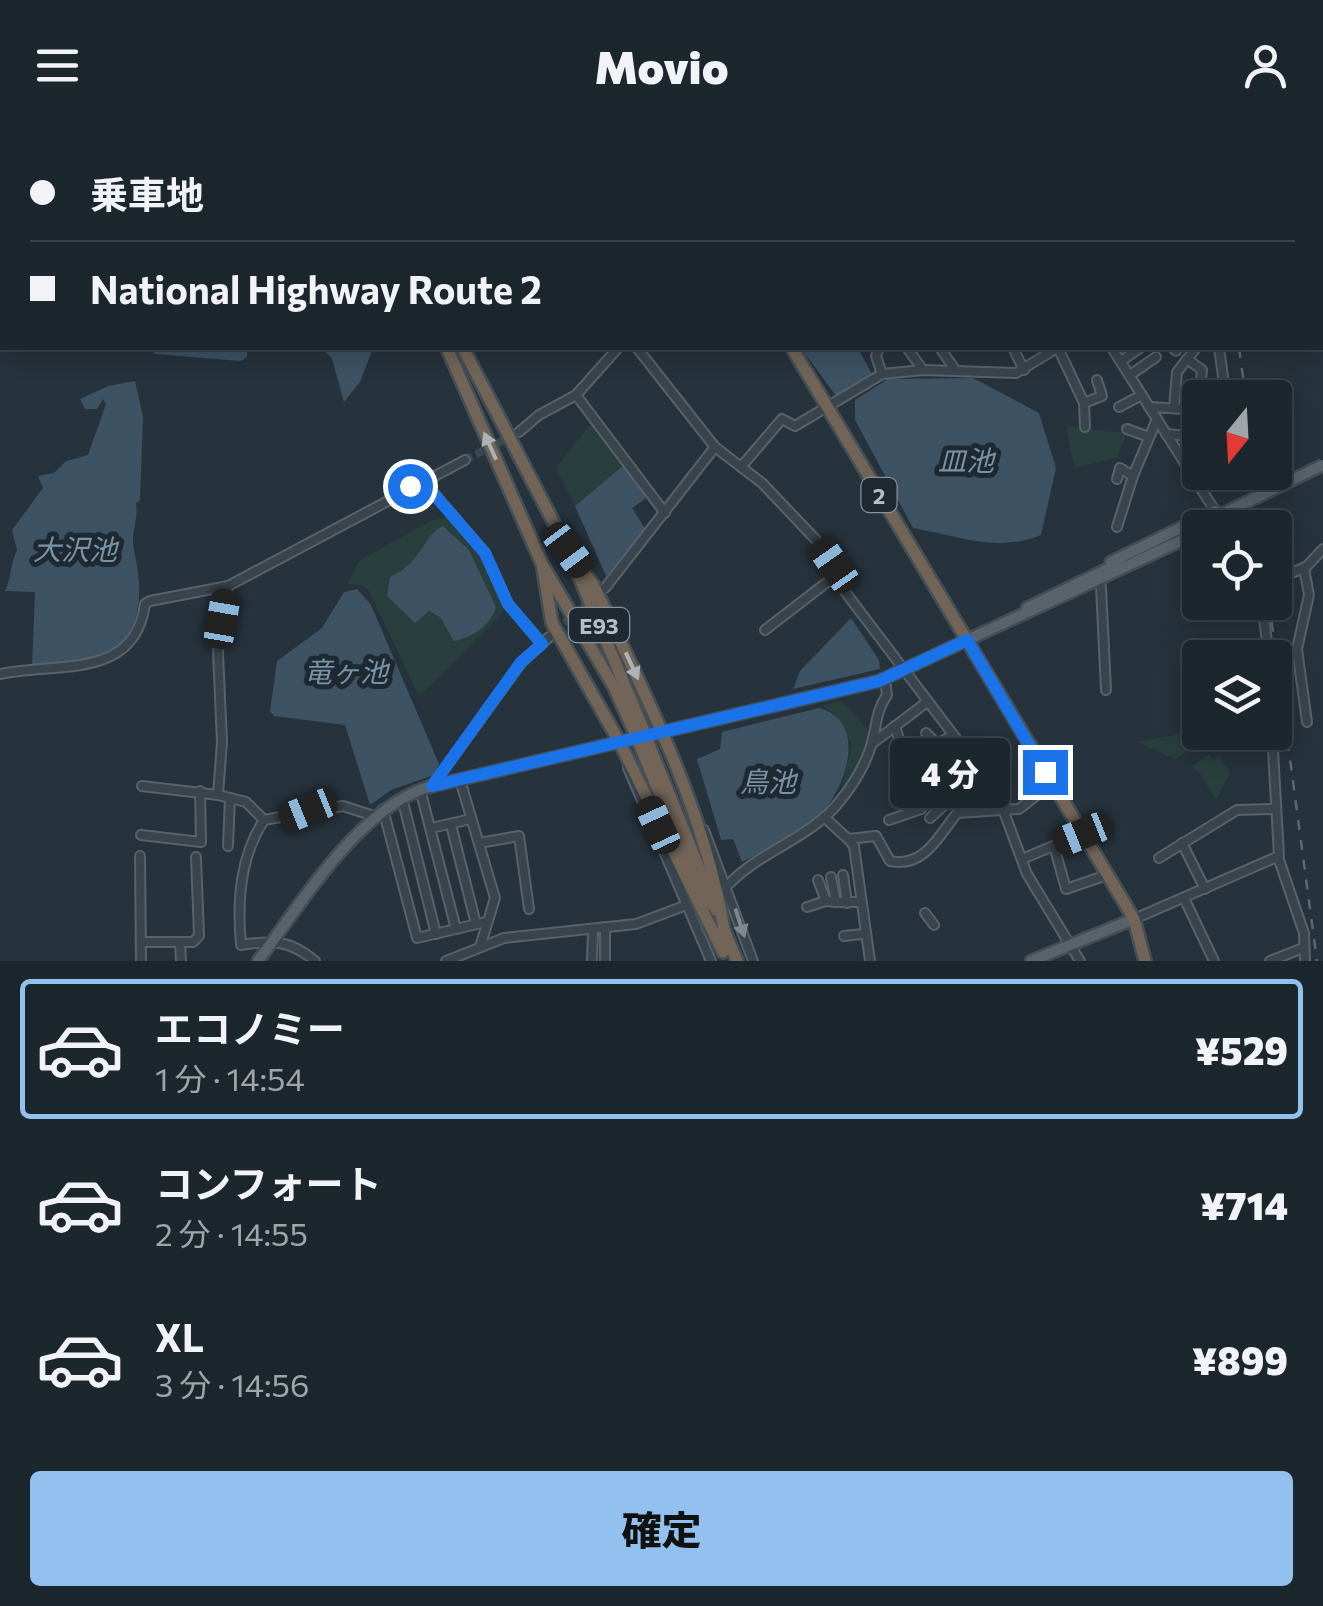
<!DOCTYPE html>
<html lang="ja">
<meta charset="utf-8">
<style>
:root{--surface:#1c262d;--page:#293239;--text:#f1f3f6;--muted:#a0a5aa;--line:#3a4349;--accent:#93c1ef}
body{margin:0;font-family:Commissioner,"Noto Sans JP",sans-serif;background:var(--page);color:var(--text);height:100vh;display:flex;flex-direction:column;font-size:38px;white-space:nowrap}
*{box-sizing:border-box;margin:0}
p{font-size:32px;color:var(--muted)}
.icon{flex:none;width:55px;height:55px;fill:none;stroke:currentColor;stroke-width:2;stroke-linecap:round;stroke-linejoin:round}
.map{position:relative;height:831px;overflow:hidden}
.drawer{display:flex;flex-direction:column;background:var(--surface);flex:1}
.drawer>*{flex:none}
.top-card{position:absolute;left:0px;top:0px;width:1325px;height:220px;box-shadow:0 5px 25px #0003,0 0 0 2px var(--line);display:grid;align-content:center;height:220px;padding:0 30px;background:var(--surface)}
.needle{width:65px;rotate:198deg}
.controls{position:absolute;left:1182px;top:250px;display:grid;gap:20px}
.controls a{display:grid;place-items:center;width:110px;height:110px;border-radius:10px;background:var(--surface);box-shadow:0 5px 25px #0003,0 0 0 2px var(--line);font-size:50px}
.end{position:absolute;width:45px;height:45px;margin:-22px;border:12px solid #1a73e8;background:#fff;box-shadow:0 0 0 5px #fff}
.from{border-radius:50%}
.bubble{position:absolute;height:70px;border-radius:10px;background:var(--surface);box-shadow:0 5px 25px #0003,0 0 0 2px var(--line);font-size:32px;font-weight:800;line-height:70px;text-align:center}
.car{position:absolute;width:30px;height:60px;margin:-30px -15px;border-radius:12px;box-shadow:0 0 8px 2px #0007;background:linear-gradient(#222 24%,#8ab4d8 0 40%,#222 0 76%,#8ab4d8 0 86%,#222 0)}
.top-card b{display:flex;align-items:center;gap:35px;height:95px;font-size:38px}
.top-card b+b{border-top:2px solid var(--line)}
.top-card i{width:25px;height:25px;background:var(--text)}
ul{padding:18px 0 0;list-style:none}
li{display:flex;align-items:center;gap:30px;height:140px;margin:0 20px 15px;padding:0 10px;border:5px solid transparent;border-radius:10px}
li div{flex:1}
li b{display:block;font-size:38px}
li em{font-style:normal;font-weight:800}
li.current{border-color:var(--accent)}
li>.icon{width:90px;height:90px;stroke-width:1.5}
.primary-button{display:flex;gap:20px;margin-top:auto;padding:20px 30px}
.primary-button a{flex:1;height:115px;border-radius:10px;background:var(--accent);color:#111;font-size:40px;font-weight:800;line-height:115px;text-align:center}
header{display:flex;justify-content:space-between;align-items:center;height:130px;padding:0 30px;background:var(--surface);font-size:45px;font-weight:800}
.map>svg:first-child{display:block}
.green{fill:#293f3e}
.water{fill:#3d5263}
.lines{fill:none;stroke-linecap:round;stroke-linejoin:round}
.minor-tunnel{stroke:#3c4751;stroke-width:8;stroke-dasharray:8 4;stroke-linecap:butt}
.minor-casing{stroke:#58626a;stroke-width:12}
.major-casing{stroke:#434d55;stroke-width:15}
.highway-casing{stroke:#454f57;stroke-width:16}
.minor{stroke:#3a444c;stroke-width:8}
.major{stroke:#58636c;stroke-width:10}
.highway{stroke:#726558;stroke-width:11}
.rail{stroke:#5c6873;stroke-width:2.5;stroke-dasharray:10 10;stroke-linecap:butt}
.major-bridge-casing{stroke:#434d55;stroke-width:15;stroke-linecap:butt}
.highway-bridge-casing{stroke:#454f57;stroke-width:16;stroke-linecap:butt}
.major-bridge{stroke:#58636c;stroke-width:10}
.highway-bridge{stroke:#726558;stroke-width:11}
.oneway{fill:#acb2b6}
.oneway2{fill:#7e8890}
.route{stroke:#1a73e8;stroke-width:12}
.labels{text-anchor:middle;dominant-baseline:central;stroke-width:10;stroke-linejoin:round;paint-order:stroke}
.shield{fill:#1f2931;stroke:#89929a;stroke-width:2.5}
.shield-label{font-size:22px;font-weight:bold;fill:#b6bfc7}
.water-label{font-size:28px;font-style:italic;fill:#7993a8;stroke:#1f2931}
</style>
<header><svg class="icon" aria-label="menu" viewBox="0 0 24 24"><path d="M4 6h16M4 12h16M4 18h16"/></svg>Movio<svg class="icon" aria-label="person" viewBox="0 0 24 24"><circle cx="12" cy="8" r="4"/><path d="M4 21q1-7 8-7t8 7"/></svg></header>
<div class="map">
<svg width="1323" height="831" viewBox="0 0 1323 831">
<rect width="100%" height="100%" fill="#26323c"/>
<g class="green">
<path d="M594,289L624,334L575,376L556,338Z"/>
<path d="M1066,296L1126,303L1118,327L1074,338Z"/>
<path d="M448,387L489,437L504,481L419,567L369,461L362,455L347,454L359,431L430,391Z"/>
<path d="M841,571C849,580 862,591 869,602C878,618 843,661 832,673L841,661L852,614L835,584L822,576Z"/>
<path d="M1193,601L1199,608L1196,615L1175,629L1137,612Z"/>
<path d="M1209,624L1214,631L1220,627L1230,644L1216,670L1199,642L1191,637Z"/>
</g>
<g class="water">
<path d="M150,218H247V227L240,231L155,224Z"/>
<path d="M322,218H373L360,252L344,272L332,229Z"/>
<path d="M801,218H858L872,244L836,266Z"/>
<path d="M973,248L1039,283L1056,338L1041,405C998,423 958,406 913,398L855,290V270L888,249Z"/>
<path d="M135,251L143,287L140,371L136,373C139,388 130,405 134,420C153,503 120,541 32,535L35,462L5,461C12,446 10,434 17,420L12,400L43,358L38,346L54,343L66,331L88,325L106,274L103,269L97,279H85L80,269L108,256Z"/>
<path d="M625,334L649,366L632,378L646,400L606,446L575,376Z"/>
<path d="M443,396L469,420L496,477C490,496 473,507 454,511L440,487L429,481L415,493L387,466L390,447C423,432 422,406 443,396Z"/>
<path d="M357,459L371,475L439,634L434,645L391,660L370,675L345,595L274,586L270,581L277,531L322,498L344,462Z"/>
<path d="M851,488L879,530L880,539L793,559L800,541Z"/>
<path d="M819,578C871,592 844,663 818,687C796,707 767,719 742,732L733,709L721,710L697,629L720,619L722,602Z"/>
</g>
<g class="lines">
<g class="minor-tunnel">
<path d="M465,330L510,307"/>
<path d="M555,501L590,471"/>
</g>
<g class="minor-casing">
<g id="minor">
<path d="M81,0V2"/>
<path d="M541,0V2"/>
<path d="M907,0L910,2"/>
<path d="M1005,0L1006,2"/>
<path d="M1143,0L1145,2"/>
<path d="M127,2L131,0"/>
<path d="M155,2V0"/>
<path d="M642,2L646,0"/>
<path d="M850,2L852,0"/>
<path d="M941,2L945,0"/>
<path d="M1030,2L1033,0"/>
<path d="M0,154L2,146"/>
<path d="M637,218L715,317L762,353L819,413L846,463L983,644L1001,674L1027,744L1080,831"/>
<path d="M879,218L876,226L882,244"/>
<path d="M907,218L923,240"/>
<path d="M940,218L956,241"/>
<path d="M1013,218L1024,240"/>
<path d="M1058,218L1084,273L1085,297"/>
<path d="M1112,218L1217,384"/>
<path d="M1173,218L1176,221"/>
<path d="M1219,218L1226,268"/>
<path d="M1187,229L1202,240L1198,280"/>
<path d="M1121,231L1140,218"/>
<path d="M1130,245L1156,227"/>
<path d="M576,265L665,383"/>
<path d="M1084,273L1102,266L1097,250"/>
<path d="M1119,277L1142,265"/>
<path d="M1149,277L1200,280"/>
<path d="M1174,278L1177,242L1196,218"/>
<path d="M1127,299L1149,307"/>
<path d="M519,302L539,285L576,265L618,218"/>
<path d="M1166,304L1200,307"/>
<path d="M741,337L782,289L795,296L882,244L923,240L1016,243L1057,218"/>
<path d="M1117,349L1120,338L1133,346L1157,289"/>
<path d="M425,353L485,423L508,474L542,514"/>
<path d="M1117,397L1133,346"/>
<path d="M1304,438L1309,465L1297,519L1307,592"/>
<path d="M1275,451L1307,436L1323,419"/>
<path d="M228,456L218,522L222,612L218,665L246,672L264,690"/>
<path d="M1101,457L1106,560"/>
<path d="M605,458L715,317"/>
<path d="M1262,472L1269,528"/>
<path d="M765,500L839,443"/>
<path d="M0,544C58,532 135,550 145,474L150,471L228,456L465,330"/>
<path d="M926,603L937,614"/>
<path d="M873,613L927,572"/>
<path d="M927,620L953,605"/>
<path d="M628,638L711,831"/>
<path d="M460,650L495,768L480,817"/>
<path d="M142,656L218,665"/>
<path d="M432,656L521,533L549,507"/>
<path d="M420,659L456,799"/>
<path d="M402,668L436,804"/>
<path d="M383,679L417,808L486,792"/>
<path d="M824,687L848,709L876,706L890,731C924,738 938,707 957,683L1019,679L1052,653"/>
<path d="M930,688L949,671L951,660L983,644"/>
<path d="M889,690L921,679L895,596"/>
<path d="M451,695L476,794"/>
<path d="M431,698L471,689"/>
<path d="M704,700L753,831"/>
<path d="M141,705L201,712L200,661"/>
<path d="M848,709L854,716L870,831"/>
<path d="M479,713L519,706L529,779"/>
<path d="M1182,713L1205,759"/>
<path d="M228,716L230,668"/>
<path d="M1054,716L1066,759L1107,745"/>
<path d="M140,726L141,831"/>
<path d="M1278,727L1304,803L1305,831"/>
<path d="M1159,728L1237,680L1274,679"/>
<path d="M1022,729L1082,704"/>
<path d="M843,745L847,773"/>
<path d="M831,747L836,772H861"/>
<path d="M818,750L826,771L836,772"/>
<path d="M728,755C761,720 810,709 840,671C853,655 865,635 871,616C877,597 875,582 887,565L885,549"/>
<path d="M1184,768L1214,831"/>
<path d="M807,777L826,771"/>
<path d="M925,783L934,795"/>
<path d="M1134,789L1279,726L1272,602"/>
<path d="M844,806L863,804"/>
<path d="M143,812H193L199,806L196,727"/>
<path d="M180,812L181,831"/>
<path d="M315,831C290,810 273,810 241,815C237,771 240,727 264,690L343,676L374,686"/>
<path d="M446,831L504,808L636,794L684,776"/>
<path d="M592,831L593,799"/>
<path d="M605,831V797"/>
<path d="M1270,831L1303,818"/>
</g>
</g>
<g class="major-casing">
<g id="major">
<path d="M1223,398V397"/>
<path d="M1111,432L1215,381"/>
<path d="M1027,478L1120,433"/>
<path d="M258,831C302,773 359,676 432,656L879,551L1200,402"/>
<path d="M1031,831L1134,789"/>
</g>
</g>
<g class="highway-casing">
<g id="highway">
<path d="M242,0L246,2"/>
<path d="M258,0L262,2"/>
<path d="M710,0L711,2"/>
<path d="M447,218L542,434L614,557L637,608"/>
<path d="M463,218L568,420L646,606"/>
<path d="M792,218L1134,789L1145,831"/>
<path d="M579,436L594,456C646,566 705,680 724,800"/>
<path d="M543,439L552,493L620,613L723,822"/>
<path d="M650,617L716,780"/>
<path d="M641,618L705,776"/>
<path d="M723,797L737,831"/>
</g>
</g>
<use href="#minor" class="minor"/>
<use href="#major" class="major"/>
<use href="#highway" class="highway"/>
<g class="rail">
<path d="M1210,0L1211,2"/>
<path d="M1239,218L1246,268"/>
<path d="M1256,342L1264,398"/>
<path d="M1269,472L1317,831"/>
</g>
<g class="major-bridge-casing">
<path id="major-bridge" d="M1210,390L1323,335"/>
</g>
<g class="highway-bridge-casing">
<g id="highway-bridge">
<path d="M646,606L650,617"/>
<path d="M637,608L641,618"/>
</g>
</g>
<use href="#major-bridge" class="major-bridge"/>
<use href="#highway-bridge" class="highway-bridge"/>
</g>
<defs><path id="oneway-solid" d="M-6-.8H1V-3.2L6.5 0L1 3.2V.8H-6Z" transform="scale(2.5)"/></defs>
<g class="oneway">
<use href="#oneway-solid" transform="translate(490 316) rotate(-114)"/>
<use href="#oneway-solid" transform="translate(632 536) rotate(65)"/>
</g>
<use class="oneway2" href="#oneway-solid" transform="translate(740 793) rotate(72)"/>
<g class="lines">
<path class="route" d="M410,356L425,354L485,423L508,474L542,514L521,532L432,656L879,551L967,510L1045,642"/>
</g>
<g class="labels">
<g class="shield">
<rect x="861.5" y="348" width="35" height="34" rx="8"/>
<rect x="569" y="478" width="60" height="34" rx="8"/>
</g>
<g class="shield-label">
<text x="879" y="365">2</text>
<text x="599" y="495">E93</text>
</g>
<g class="water-label">
<text x="966" y="330">皿池</text>
<text x="75" y="419">大沢池</text>
<text x="346" y="541">竜ヶ池</text>
<text x="768" y="651">鳥池</text>
</g>
</g>
</svg>
<div class="controls">
<a><svg class="needle" viewBox="-14 -14 28 28"><path d="M0-13l5 13h-10z" fill="#e53935"/><path d="M0 13l5-13h-10z" fill="#a0a5aa"/></svg></a>
<a><svg class="icon" aria-label="locate" viewBox="0 0 24 24"><circle cx="12" cy="12" r="6"/><path d="M12 2v4M12 18v4M2 12h4M18 12h4"/></svg></a>
<a><svg class="icon" aria-label="layers" viewBox="0 0 24 24"><path d="M12 4l9 5-9 5-9-5zM3 14l9 5 9-5"/></svg></a>
</div>
<i class="end from" style="left:410px;top:356px"></i>
<i class="end" style="left:1045px;top:642px"></i>
<div class="bubble" style="left:890px;top:608px;width:120px">4 分</div>
<i class="car" style="left:568px;top:420px;rotate:143deg"></i>
<i class="car" style="left:834px;top:435px;rotate:325deg"></i>
<i class="car" style="left:222px;top:489px;rotate:10deg"></i>
<i class="car" style="left:308px;top:680px;rotate:248deg"></i>
<i class="car" style="left:658px;top:695px;rotate:335deg"></i>
<i class="car" style="left:1082px;top:704px;rotate:248deg"></i>
<div class="top-card">
<b><i class="from"></i>乗車地</b>
<b><i></i>National Highway Route 2</b>
</div>
</div>
<section class="drawer">
<ul>
<li class="current"><svg class="icon" aria-label="car" viewBox="0 0 24 24"><path d="M5 17H2v-5l4-1 3-4h7l3 4 3 1v5h-3M9 17h6M6 11h13"/><circle cx="7" cy="17" r="2"/><circle cx="17" cy="17" r="2"/></svg><div><b>エコノミー</b><p>1 分 · 14:54</p></div><em>¥529</em></li>
<li><svg class="icon" aria-label="car" viewBox="0 0 24 24"><path d="M5 17H2v-5l4-1 3-4h7l3 4 3 1v5h-3M9 17h6M6 11h13"/><circle cx="7" cy="17" r="2"/><circle cx="17" cy="17" r="2"/></svg><div><b>コンフォート</b><p>2 分 · 14:55</p></div><em>¥714</em></li>
<li><svg class="icon" aria-label="car" viewBox="0 0 24 24"><path d="M5 17H2v-5l4-1 3-4h7l3 4 3 1v5h-3M9 17h6M6 11h13"/><circle cx="7" cy="17" r="2"/><circle cx="17" cy="17" r="2"/></svg><div><b>XL</b><p>3 分 · 14:56</p></div><em>¥899</em></li>
</ul>
<div class="primary-button"><a>確定</a></div>
</section>
